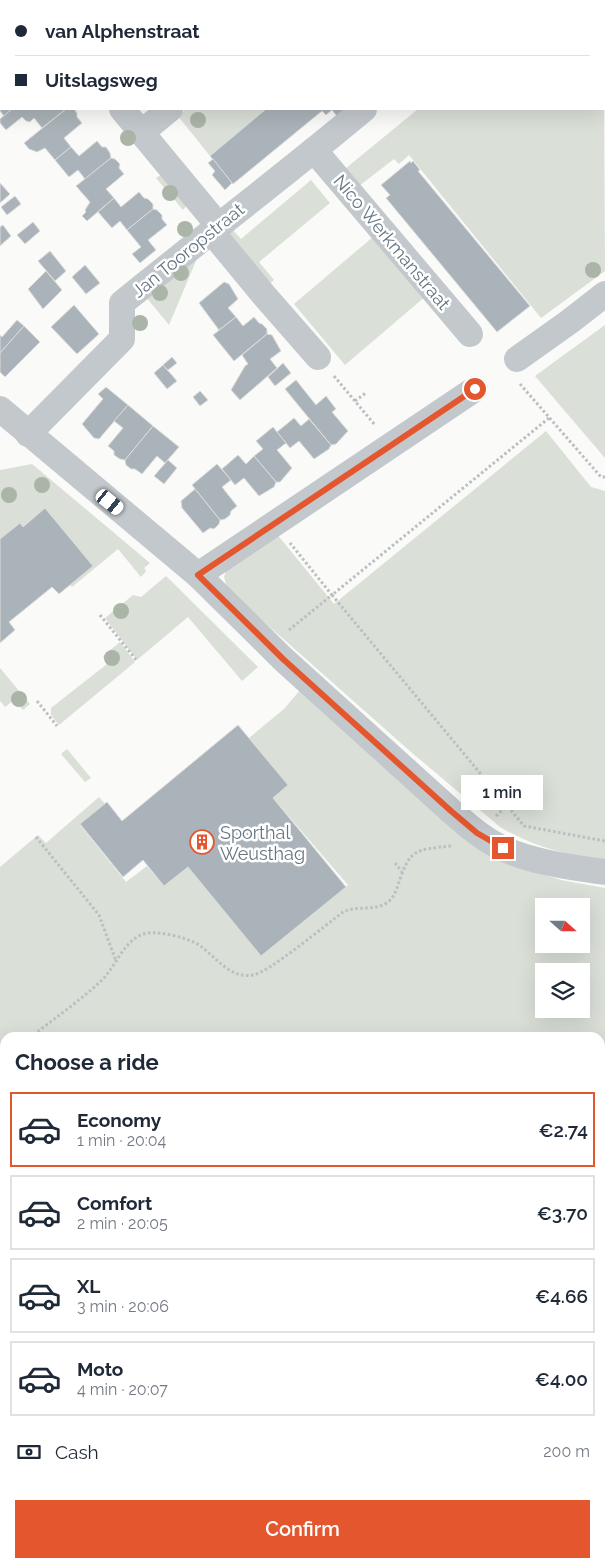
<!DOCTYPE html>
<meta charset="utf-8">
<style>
:root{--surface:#fff;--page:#f6f6f7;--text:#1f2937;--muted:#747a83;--line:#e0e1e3;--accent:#e4572e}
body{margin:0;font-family:Raleway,sans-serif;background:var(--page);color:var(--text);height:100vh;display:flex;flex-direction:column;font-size:19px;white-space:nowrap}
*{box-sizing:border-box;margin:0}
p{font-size:16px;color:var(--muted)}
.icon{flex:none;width:28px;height:28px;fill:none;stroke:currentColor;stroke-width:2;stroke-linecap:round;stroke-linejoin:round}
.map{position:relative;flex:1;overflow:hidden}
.side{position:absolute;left:0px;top:1032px;width:605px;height:536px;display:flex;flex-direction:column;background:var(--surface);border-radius:15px 15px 0 0;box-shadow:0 5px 20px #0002}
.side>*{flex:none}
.hud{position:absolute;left:0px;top:0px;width:605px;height:110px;box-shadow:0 5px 20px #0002;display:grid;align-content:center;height:110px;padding:0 15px;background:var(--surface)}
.needle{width:32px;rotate:111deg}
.fabs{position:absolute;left:535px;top:898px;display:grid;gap:10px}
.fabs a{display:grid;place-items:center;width:55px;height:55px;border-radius:0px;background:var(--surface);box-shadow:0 5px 20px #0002;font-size:25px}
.end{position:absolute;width:22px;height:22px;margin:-11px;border:6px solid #e4572e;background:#fff;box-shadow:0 0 0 2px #fff}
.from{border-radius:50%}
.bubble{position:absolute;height:35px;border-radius:0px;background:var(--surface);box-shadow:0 5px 20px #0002;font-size:16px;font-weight:600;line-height:35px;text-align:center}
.car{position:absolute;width:15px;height:30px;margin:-15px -8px;border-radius:6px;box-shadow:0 0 4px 1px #0007;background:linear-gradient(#fff 24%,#345 0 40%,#fff 0 76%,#345 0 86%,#fff 0)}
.hud b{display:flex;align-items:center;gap:18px;height:48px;font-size:19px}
.hud b+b{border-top:1px solid var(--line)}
.hud i{width:12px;height:12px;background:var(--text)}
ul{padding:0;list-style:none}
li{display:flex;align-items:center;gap:15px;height:75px;margin:0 10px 8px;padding:0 5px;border:2px solid var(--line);border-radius:0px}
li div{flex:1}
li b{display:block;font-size:19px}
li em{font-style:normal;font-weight:600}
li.on{border-color:var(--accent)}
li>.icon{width:45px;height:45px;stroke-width:1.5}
h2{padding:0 15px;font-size:22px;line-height:60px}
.pay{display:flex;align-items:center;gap:12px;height:55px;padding:0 15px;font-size:19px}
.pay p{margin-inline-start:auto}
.primary-button{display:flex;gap:10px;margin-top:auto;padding:10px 15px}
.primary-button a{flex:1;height:58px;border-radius:0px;background:var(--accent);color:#fff;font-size:20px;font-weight:600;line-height:58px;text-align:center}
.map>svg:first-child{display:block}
.green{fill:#dadfd7;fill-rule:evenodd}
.water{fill:#bbc7cb}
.building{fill:#aab3b9;stroke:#dcdcda}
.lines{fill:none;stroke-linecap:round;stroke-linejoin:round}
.path{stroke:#bbbfc2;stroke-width:3;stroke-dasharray:2.5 2.5;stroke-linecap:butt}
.minor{stroke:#c3c8cc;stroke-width:26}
.tree{fill:#aab4a7}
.route{stroke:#e4572e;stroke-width:6}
.labels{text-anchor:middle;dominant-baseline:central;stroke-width:5;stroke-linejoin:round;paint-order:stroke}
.street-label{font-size:18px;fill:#657683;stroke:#fff}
.poi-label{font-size:18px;fill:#657683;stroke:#fff;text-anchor:start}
</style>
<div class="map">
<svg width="605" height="1568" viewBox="0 0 605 1568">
<rect width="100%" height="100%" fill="#fafaf8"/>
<g class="green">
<path d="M604,82L605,271L541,318L409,155L399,164L394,159L359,186L345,169L418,109H604Z"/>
<path d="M186,109H266L210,156L178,116Z"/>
<path d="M161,175L187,205L183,210L156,178Z"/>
<path d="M311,180L330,203L259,262L274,280L268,285L227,230L232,229L241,239Z"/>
<path d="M373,237L427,295L345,365L294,304Z"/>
<path d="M198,256L169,325L146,297Z"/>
<path d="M605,325V458L535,376Z"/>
<path d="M546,431L591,487L605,491V862C568,855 533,847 500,827L411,752L228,590L224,577L227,568L276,533L334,604Z"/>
<path d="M32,464L150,563L144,568L146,571L141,577L118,549L72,587L70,585L93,566L45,508L0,546V470Z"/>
<path d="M166,576L258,667L242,681L188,617L137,660L105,618L133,595L141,597Z"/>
<path d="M120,642L135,662L59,725L51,715V708L107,664L103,656Z"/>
<path d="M0,668L30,704L23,710L14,700L5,707L0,701Z"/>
<path d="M301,689L527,869L561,880L605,888V1318L600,1319V1038H5V1156L0,1150V867L38,835L46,843L99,797L105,804L80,825L126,882L147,866L164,886L188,867L261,956L348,885L273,798L287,785L249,738L284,709ZM544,906H581V944H544ZM544,971H581V1009H544Z"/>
<path d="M67,749L91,778L85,782L61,754Z"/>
<path d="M5,1205V1262L0,1216Z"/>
<path d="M5,1367V1564H24L25,1568H0V1368Z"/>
<path d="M605,1531V1568H330V1564H600V1532Z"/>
</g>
<path class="water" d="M24,1564H284V1568H25Z"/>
<g class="building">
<path d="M118,0H169L117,1Z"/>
<path d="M398,0H456L396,1Z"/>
<path d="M555,0H588L554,1Z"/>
<path d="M1,76V109H12L4,116L0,111Z"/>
<path d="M12,109H66L42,128L34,118L30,122L26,121L22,117L6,130L0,123V119Z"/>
<path d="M66,109H74L77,113V117L82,123L64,138L71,147L55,160L45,148L37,152L29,149L24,143Z"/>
<path d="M266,109H343L346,112L339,119L332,110L326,115L322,111L233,184L210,156Z"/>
<path d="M97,141L102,147H106L110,153L111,158L85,179L78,170L69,177L55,160L71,147L79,156Z"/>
<path d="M111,158L115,159L120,164L119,168L124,174L106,189L114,198L87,221L82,216L86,212L85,210L90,202L76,186Z"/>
<path d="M213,159L232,183L225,190L212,175L215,171L208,163Z"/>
<path d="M410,161L411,163L413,161L420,170L418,171L530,306L497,332L386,198L390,195L381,185Z"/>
<path d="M0,183L10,194L0,203Z"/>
<path d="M139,192L144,198L148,199L153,204V209L127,230L120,221L112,228L98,212L114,198L121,207Z"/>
<path d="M15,196L21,204L7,215L1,207Z"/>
<path d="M153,209L157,210L162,215V219L167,225L148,240L156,250L140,263L132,254L141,247L127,230Z"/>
<path d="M33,222L40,231L25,244L17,235Z"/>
<path d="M3,225L11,236L0,246V227Z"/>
<path d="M50,251L66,271L55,281L38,261Z"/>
<path d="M85,265L100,283L86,294L72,277Z"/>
<path d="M46,271L62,290L43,309L28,289Z"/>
<path d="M224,282L229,284L238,299L228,308L236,317L219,330L199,303Z"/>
<path d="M74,305L99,334L77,354L51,327Z"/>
<path d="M236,317L243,326L254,317L259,323L262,324L267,329V334L234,361L213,335Z"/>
<path d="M17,320L24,326L0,353V335L2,337Z"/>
<path d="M24,326L40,342L5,377L0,372V353Z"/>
<path d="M267,334L272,335L281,351L270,359L277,368L240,400L231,390L245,366L248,364L242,355Z"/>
<path d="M172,357L177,363L168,370L163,365Z"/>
<path d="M283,363L291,373L275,386L268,377Z"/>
<path d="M163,365L177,381L167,389L154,373Z"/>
<path d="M296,380L316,405L326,396L336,409L332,412L348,431L336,444L331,445L285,389Z"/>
<path d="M106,387L128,405L99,439L94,438L82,424L103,399L98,394Z"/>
<path d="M200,391L208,400L200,406L193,397Z"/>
<path d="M128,405L153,426L125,460L120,459L114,455V451L108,446L123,428L114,421Z"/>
<path d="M294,418L301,426L309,419L331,445L329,449L314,459L299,441L290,448L277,432Z"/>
<path d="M153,426L179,447L165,463L157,456L142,474L135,469H131L126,465L125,460Z"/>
<path d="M273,427L286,443L277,450L292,468L280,482H276L254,456L263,449L256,441Z"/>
<path d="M238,455L246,464L254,456L276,482L274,487L259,496L244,478L235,485L222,469Z"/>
<path d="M168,460L177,468L164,484L154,476Z"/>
<path d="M217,464L231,480L222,487L237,506L231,511L230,515L225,519L220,520L192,485Z"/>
<path d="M195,489L220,520L219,524L214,529L210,528L203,533L182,508L181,501Z"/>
<path d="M45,508L93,566L59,594L52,587L9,622L15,630L0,643V539L20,523L23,527Z"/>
<path d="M238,725L288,785L273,798L346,887L261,956L188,867L164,886L143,860L123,877L80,824L107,802L122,821Z"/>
<path d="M600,1363L601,1366H605V1440L600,1441V1418L603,1417L600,1399Z"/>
<rect x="600" y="1478" width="5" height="25"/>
</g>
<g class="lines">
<g class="path">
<path d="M543,1L545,0"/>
<path d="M604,76L605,77"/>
<path d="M334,376L375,425"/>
<path d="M520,384L601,477H605"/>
<path d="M355,401L367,392"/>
<path d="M549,418L332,595L524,826L605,841"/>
<path d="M100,615L137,661"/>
<path d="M289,630L332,595L290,543"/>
<path d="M37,701L57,726"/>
<path d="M496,816L507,806"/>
<path d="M36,837L99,915L116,961"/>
<path d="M395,863L402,872"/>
<path d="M30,1038C53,1019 80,1001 101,981C117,966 124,937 148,933C160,931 188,938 199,945C216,957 230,979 253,975C268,973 327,924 343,912C357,905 374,912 388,902C393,898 396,892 398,885C410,848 415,850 451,846"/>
<path d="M0,1205L5,1153"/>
<path d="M317,1564V1568"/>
</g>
<g class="minor">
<path d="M32,0L33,1"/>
<path d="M300,1L302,0"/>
<path d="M490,1L492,0"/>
<path d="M122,109L218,225L216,237L263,294L318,357"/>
<path d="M142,132L170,109"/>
<path d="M314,150L470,334"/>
<path d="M517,359L569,322L605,294"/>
<path d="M0,409L198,575L283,659L451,811C467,825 484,840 504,849C536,863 571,867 605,872"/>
<path d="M28,434L122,339V303C202,238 285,175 364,109"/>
<path d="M198,575L475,389"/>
<path d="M600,1327L605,1326"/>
<path d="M0,1361H5"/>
</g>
</g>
<g class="tree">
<circle cx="198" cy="120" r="8"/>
<circle cx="128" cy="138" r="8"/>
<circle cx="170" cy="193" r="8"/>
<circle cx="185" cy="229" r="8"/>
<circle cx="593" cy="270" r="8"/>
<circle cx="181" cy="273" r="8"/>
<circle cx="160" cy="293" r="8"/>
<circle cx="140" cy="323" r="8"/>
<circle cx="42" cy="485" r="8"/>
<circle cx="9" cy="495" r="8"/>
<circle cx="121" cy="611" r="8"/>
<circle cx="112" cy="658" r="8"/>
<circle cx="19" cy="699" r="8"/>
</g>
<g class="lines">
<path class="route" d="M475,389L198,575L283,659L451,811L477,833L503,848"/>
</g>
<defs>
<g id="building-ring" transform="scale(1.25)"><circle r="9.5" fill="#fff" stroke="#e4572e" stroke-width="1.5"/><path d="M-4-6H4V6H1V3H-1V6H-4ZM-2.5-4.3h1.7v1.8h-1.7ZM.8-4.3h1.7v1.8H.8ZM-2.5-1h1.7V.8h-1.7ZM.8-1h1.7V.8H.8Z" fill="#e4572e"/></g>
</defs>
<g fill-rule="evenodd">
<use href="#building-ring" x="202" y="842"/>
</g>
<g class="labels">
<g class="street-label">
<text transform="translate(392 242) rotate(50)">Nico Werkmanstraat</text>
<text transform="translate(188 250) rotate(-39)">Jan Tooropstraat</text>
</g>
<g class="poi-label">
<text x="220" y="832">Sporthal<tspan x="220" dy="21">Weusthag</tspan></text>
</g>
</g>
</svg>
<div class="fabs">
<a><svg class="needle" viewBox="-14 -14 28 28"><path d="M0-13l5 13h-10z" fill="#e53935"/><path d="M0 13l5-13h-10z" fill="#747a83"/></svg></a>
<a><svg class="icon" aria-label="layers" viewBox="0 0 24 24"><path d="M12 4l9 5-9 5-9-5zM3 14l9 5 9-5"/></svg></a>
</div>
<i class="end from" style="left:475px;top:389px"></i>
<i class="end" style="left:503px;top:848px"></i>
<div class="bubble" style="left:461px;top:775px;width:82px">1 min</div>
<i class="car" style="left:110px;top:502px;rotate:129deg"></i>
<div class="hud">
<b><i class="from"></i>van Alphenstraat</b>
<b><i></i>Uitslagsweg</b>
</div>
<section class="side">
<h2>Choose a ride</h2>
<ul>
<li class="on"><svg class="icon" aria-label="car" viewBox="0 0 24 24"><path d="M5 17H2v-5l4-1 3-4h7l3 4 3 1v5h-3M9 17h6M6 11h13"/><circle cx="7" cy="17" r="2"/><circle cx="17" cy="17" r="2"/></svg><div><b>Economy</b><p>1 min · 20:04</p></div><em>€2.74</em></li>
<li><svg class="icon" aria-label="car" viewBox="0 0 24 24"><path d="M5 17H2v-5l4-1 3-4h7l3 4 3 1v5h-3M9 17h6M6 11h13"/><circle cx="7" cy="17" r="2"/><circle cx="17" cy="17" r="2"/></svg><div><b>Comfort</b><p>2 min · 20:05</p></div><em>€3.70</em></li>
<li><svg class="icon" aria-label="car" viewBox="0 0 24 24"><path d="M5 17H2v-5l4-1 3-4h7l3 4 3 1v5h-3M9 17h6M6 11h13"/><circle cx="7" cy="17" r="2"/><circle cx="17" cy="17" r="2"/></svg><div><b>XL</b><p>3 min · 20:06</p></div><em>€4.66</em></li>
<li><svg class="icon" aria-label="car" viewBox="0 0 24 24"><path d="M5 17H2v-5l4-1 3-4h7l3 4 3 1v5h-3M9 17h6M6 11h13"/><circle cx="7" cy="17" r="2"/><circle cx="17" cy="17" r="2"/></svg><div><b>Moto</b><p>4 min · 20:07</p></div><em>€4.00</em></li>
</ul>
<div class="pay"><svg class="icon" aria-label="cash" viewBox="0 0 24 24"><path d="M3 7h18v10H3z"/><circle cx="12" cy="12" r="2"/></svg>Cash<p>200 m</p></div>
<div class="primary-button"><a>Confirm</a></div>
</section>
</div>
